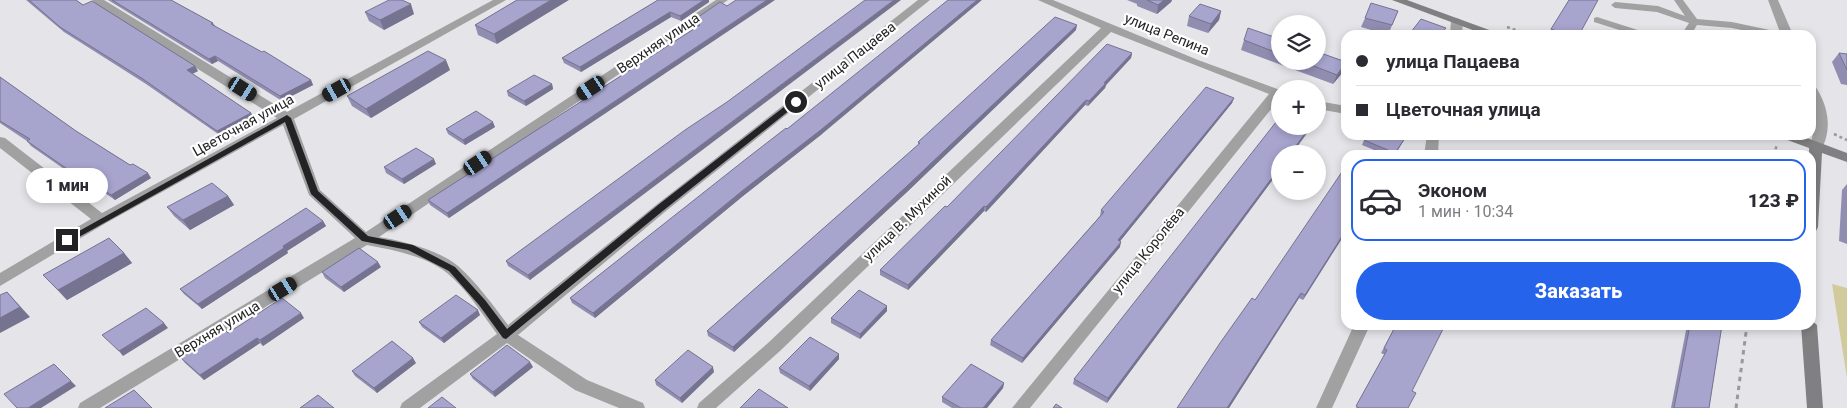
<!DOCTYPE html>
<html lang="ru">
<meta charset="utf-8">
<style>
:root{--surface:#fff;--page:#f7f7f7;--text:#2b2b33;--muted:#7c7c81;--line:#e1e1e2;--accent:#2563eb}
body{margin:0;font-family:Roboto,sans-serif;background:var(--page);color:var(--text);height:100vh;display:flex;flex-direction:column;font-size:19px;white-space:nowrap}
*{box-sizing:border-box;margin:0}
p{font-size:16px;color:var(--muted)}
.icon{flex:none;width:28px;height:28px;fill:none;stroke:currentColor;stroke-width:2;stroke-linecap:round;stroke-linejoin:round}
.map{position:relative;flex:1;overflow:hidden}
.sheet{position:absolute;left:1341px;top:150px;width:475px;height:180px;display:flex;flex-direction:column;background:var(--surface);border-radius:15px;box-shadow:0 2px 8px #0003}
.sheet>*{flex:none}
.top-card{position:absolute;left:1341px;top:30px;width:475px;height:110px;border-radius:15px;box-shadow:0 2px 8px #0003;display:grid;align-content:center;height:110px;padding:0 15px;background:var(--surface)}
.buttons{position:absolute;left:1271px;top:15px;display:grid;gap:10px}
.buttons a{display:grid;place-items:center;width:55px;height:55px;border-radius:50%;background:var(--surface);box-shadow:0 2px 8px #0003;font-size:25px}
.end{position:absolute;width:22px;height:22px;margin:-11px;border:6px solid #232224;background:#fff;box-shadow:0 0 0 2px #fff}
.from{border-radius:50%}
.bubble{position:absolute;height:35px;border-radius:18px;background:var(--surface);box-shadow:0 2px 8px #0003;font-size:16px;font-weight:800;line-height:35px;text-align:center}
.car{position:absolute;width:15px;height:30px;margin:-15px -8px;border-radius:6px;box-shadow:0 0 4px 1px #0007;background:linear-gradient(#222 24%,#8ab4d8 0 40%,#222 0 76%,#8ab4d8 0 86%,#222 0)}
.top-card b{display:flex;align-items:center;gap:18px;height:48px;font-size:19px}
.top-card b+b{border-top:1px solid var(--line)}
.top-card i{width:12px;height:12px;background:var(--text)}
ul{padding:9px 0 0;list-style:none}
li{display:flex;align-items:center;gap:15px;height:82px;margin:0 10px 8px;padding:0 5px;border:2px solid var(--line);border-radius:15px}
li div{flex:1}
li b{display:block;font-size:19px}
li em{font-style:normal;font-weight:800}
li.selected{border-color:var(--accent)}
li>.icon{width:45px;height:45px;stroke-width:1.5}
.primary-button{display:flex;gap:10px;margin-top:auto;padding:10px 15px}
.primary-button a{flex:1;height:58px;border-radius:30px;background:var(--accent);color:#fff;font-size:20px;font-weight:800;line-height:58px;text-align:center}
.map>svg:first-child{display:block}
.green{fill:#d1ca9d}
.lines{fill:none;stroke-linecap:round;stroke-linejoin:round}
.path-far1{stroke:#99999c;stroke-width:2.5;stroke-dasharray:3 3;stroke-linecap:butt}
.path{stroke:#99999c;stroke-width:3;stroke-dasharray:4.5 4.5;stroke-linecap:butt}
.service{fill:#a1a1a2;fill-rule:evenodd}
.minor{fill:#a1a1a2;fill-rule:evenodd}
.secondary{fill:#808082;fill-rule:evenodd}
.wall{fill:#908db1}
.shaded-wall{fill:#757390}
.building{fill:#a7a4ce;stroke:#757390}
.route{fill:#232224}
.labels{text-anchor:middle;dominant-baseline:central;stroke-width:4.5;stroke-linejoin:round;paint-order:stroke}
.street-label{font-size:14px;fill:#232224;stroke:#fff}
</style>
<div class="map">
<svg width="1847" height="408" viewBox="0 0 1847 408">
<rect width="100%" height="100%" fill="#e5e5e9"/>
<path class="green" d="M1832,284L1847,288V378Z"/>
<g class="lines">
<g class="path-far1">
<path d="M1507,27L1530,35"/>
<path d="M1834,134L1847,140"/>
<path d="M1774,155L1777,144"/>
</g>
<path class="path" d="M1736,408L1747,325"/>
<g class="service">
<path d="M1674,0H1683L1697,19L1732,22L1779,32L1784,35H1766L1732,28L1697,25L1691,35H1681L1689,23L1657,12L1615,8L1611,5L1615,2L1658,6L1685,16Z"/>
<path d="M1597,17L1647,33L1649,35H1635L1594,22V18Z"/>
</g>
<g class="minor">
<path d="M92,0H104L287,112L493,0H506L294,119L320,190L366,232L716,0H728L379,237C403,241 439,250 458,266C477,283 493,305 508,325L656,205L918,0H930L666,211L518,335L587,380L643,403L645,408H619L575,390L507,343L420,408H400L402,403L497,334C482,314 467,289 447,273C426,256 393,250 367,245L100,408H78L80,403L355,238L309,195L283,125L106,223L0,286V273L91,219L0,148V137L5,138L102,213L277,118L104,11Z"/>
<path d="M1038,0H1053L1198,60L1280,90V98L1030,408H1012L1269,94L1111,32L780,351L716,408H697L699,403L768,343L1101,28Z"/>
<path d="M1768,0H1778L1793,35H1781Z"/>
<path d="M1457,18L1463,21L1462,35H1450L1451,21Z"/>
<path d="M1811,85L1815,86C1828,105 1833,129 1821,150L1816,151L1810,147L1815,125Z"/>
<path d="M1318,101L1346,106V114L1318,109Z"/>
<path d="M1427,135H1439L1438,155H1424Z"/>
<path d="M1354,325H1370L1332,408H1316Z"/>
</g>
<g class="secondary">
<path d="M1392,0H1407L1503,35H1486Z"/>
<path d="M1781,135H1799L1847,153V162L1822,153L1818,227L1816,231L1811,232L1809,148L1782,138Z"/>
<path d="M1811,320L1817,325L1823,408H1807L1801,325H1811Z"/>
</g>
</g>
<g class="wall">
<path d="M26,0H76L83,5L198,71L192,74L251,113L254,118L221,136L146,84L64,32Z"/>
<path d="M108,0H171L213,23L216,27L311,80L313,85L282,101L218,61L212,64Z"/>
<path d="M517,0L497,44L478,35L475,25Z"/>
<path d="M658,0H709V2L681,21L671,17L581,72L564,63L562,58Z"/>
<path d="M1127,0H1172L1171,2L1157,14L1137,6V4Z"/>
<path d="M727,6L449,218L430,205L428,200L695,28L692,27L691,22Z"/>
<path d="M1221,11L1219,20L1208,33L1187,26L1189,16Z"/>
<path d="M1398,11L1388,35L1361,27L1365,18Z"/>
<path d="M365,12L414,14L384,30L369,21Z"/>
<path d="M1551,29L1579,35H1551L1548,34Z"/>
<path d="M1076,30L907,192L734,352L708,336L707,331L918,145V142Z"/>
<path d="M1411,32L1443,35H1410Z"/>
<path d="M1280,39V61H1318L1343,72L1333,84L1241,50L1244,40Z"/>
<path d="M1132,53L1131,58L1106,85L1105,88L1088,106L1085,105L986,212L984,211L908,290L880,275V270L947,207Z"/>
<path d="M1839,53L1847,54V85L1841,84L1832,62Z"/>
<path d="M450,70L371,118L352,106L347,96Z"/>
<path d="M0,77L76,131L151,178L115,200L80,176L77,178L31,146L27,141L0,123Z"/>
<path d="M552,84L553,89L526,106L508,96L507,91Z"/>
<path d="M1234,98L1232,103L1120,241V247L1022,363L990,345L991,340L1100,216L1101,210Z"/>
<path d="M727,102L530,280L508,266L506,261Z"/>
<path d="M495,127L465,145L448,134L446,129Z"/>
<path d="M1309,128L1307,133L1107,403L1073,384L1074,379Z"/>
<path d="M787,129L822,134L743,196L595,318L572,303L570,298Z"/>
<path d="M1406,137L1395,155H1386L1362,145L1364,140Z"/>
<path d="M436,164L404,184L386,173L384,167Z"/>
<path d="M1847,184V244L1839,241L1842,190Z"/>
<path d="M228,196L234,205L190,230L174,216L167,207Z"/>
<path d="M323,221L326,226L287,251L288,253L202,309L184,294L180,289Z"/>
<path d="M1346,232L1303,300L1299,298L1229,408H1177L1255,300Z"/>
<path d="M124,253L132,263L67,300L43,275Z"/>
<path d="M381,267L344,292L325,278L322,272Z"/>
<path d="M887,306V311L860,339L831,323V318Z"/>
<path d="M480,315L444,343L422,327L419,322Z"/>
<path d="M304,318L263,346L260,343L204,380L185,363L181,358L228,333Z"/>
<path d="M1396,325L1408,408H1356L1385,355L1381,353Z"/>
<path d="M1687,325H1722L1709,408H1671Z"/>
<path d="M839,354V359L810,391L780,373L779,368Z"/>
<path d="M416,363L377,393L355,376L352,371Z"/>
<path d="M533,367L495,397L473,379L470,374Z"/>
<path d="M714,372L682,403L656,385L655,380Z"/>
<path d="M1004,383L1003,388L987,408H952L942,402V397Z"/>
</g>
<g class="shaded-wall">
<path d="M551,0H569L497,44L494,34Z"/>
<path d="M704,0H709V2L681,21L680,16Z"/>
<path d="M767,0H775L449,218L447,213Z"/>
<path d="M894,0H901L530,280L528,275Z"/>
<path d="M977,0H982L822,134L743,196L595,318L593,313Z"/>
<path d="M1164,0H1172L1171,2L1157,14L1158,5Z"/>
<path d="M411,4L414,14L384,30L380,20Z"/>
<path d="M1221,11L1219,20L1208,33L1211,24Z"/>
<path d="M670,12L671,17L581,72L580,67Z"/>
<path d="M1077,25L1076,30L907,192L734,352L733,347Z"/>
<path d="M1132,53L1131,58L1106,85L1105,88L1088,106L1089,101L1104,83Z"/>
<path d="M215,56L218,61L212,64L209,59Z"/>
<path d="M446,60L450,70L371,118L366,109Z"/>
<path d="M1346,62L1343,72L1333,84L1337,75Z"/>
<path d="M195,66L198,71L190,75L187,70Z"/>
<path d="M311,80L313,85L282,101L280,96Z"/>
<path d="M552,84L553,89L526,106L524,101Z"/>
<path d="M1234,98L1232,103L1117,245L1118,240Z"/>
<path d="M1086,100L1085,105L986,212V207Z"/>
<path d="M251,113L254,118L221,136L217,131Z"/>
<path d="M493,122L495,127L465,145L463,140Z"/>
<path d="M1309,128L1307,133L1292,154H1290Z"/>
<path d="M434,159L436,164L404,184L402,179Z"/>
<path d="M1280,167V170L1107,403L1108,398Z"/>
<path d="M76,171L80,176L77,178L73,173Z"/>
<path d="M148,173L151,178L115,200L111,195Z"/>
<path d="M228,196L234,205L190,230L183,220Z"/>
<path d="M984,206V211L908,290V285Z"/>
<path d="M323,221L326,226L287,251L288,253L202,309L198,304L283,246Z"/>
<path d="M1346,230V232L1303,300L1305,295Z"/>
<path d="M1121,242L1120,247L1022,363L1023,358Z"/>
<path d="M124,253L132,263L67,300L58,290Z"/>
<path d="M378,262L381,267L344,292L341,287Z"/>
<path d="M7,292L30,317L0,333V318Z"/>
<path d="M1301,293L1299,298L1229,408H1227Z"/>
<path d="M887,306V311L860,339V334Z"/>
<path d="M478,310L480,315L444,343L441,338Z"/>
<path d="M301,313L304,318L263,346L260,340Z"/>
<path d="M164,323L168,328L123,356L119,351Z"/>
<path d="M257,338L260,343L204,380L200,375Z"/>
<path d="M839,354V359L810,391L809,386Z"/>
<path d="M413,358L416,363L377,393L374,388Z"/>
<path d="M530,362L533,367L495,397L493,392Z"/>
<path d="M713,367L714,372L682,403L680,398Z"/>
<path d="M71,381L76,386L41,408H28Z"/>
<path d="M1004,383L1003,388L987,408H983Z"/>
</g>
<g class="building">
<path d="M29,0H76L83,5L92,1L195,66L187,70L251,113L217,131L143,79L60,27Z"/>
<path d="M112,0H171L213,23L211,24L262,52L264,51L311,80L280,96L215,56L209,59Z"/>
<path d="M389,0H402L411,4L380,20L365,12Z"/>
<path d="M517,0H551L494,34L475,25Z"/>
<path d="M658,0H704L680,16L670,12L580,67L562,58Z"/>
<path d="M736,0H767L447,213L428,200L700,25L691,22L720,2L727,6Z"/>
<path d="M865,0H894L528,275L506,261L685,130L727,102Z"/>
<path d="M948,0H977L822,129L742,191L593,313L570,298L746,159L786,128L787,129Z"/>
<path d="M1147,0H1164L1158,5Z"/>
<path d="M1569,0H1598L1579,35H1568L1551,29Z"/>
<path d="M1371,3L1398,11L1392,25L1365,18Z"/>
<path d="M1200,4L1221,11L1211,24L1189,16Z"/>
<path d="M1055,17L1077,25L907,186L733,347L707,331L920,143L918,142Z"/>
<path d="M1421,19L1446,28L1440,35H1420L1411,32Z"/>
<path d="M1248,28L1280,39V54L1244,40Z"/>
<path d="M1107,44L1132,53L1104,83H1106L1089,101L1086,100L986,207L984,206L908,285L880,270L945,206L947,207Z"/>
<path d="M428,51L446,60L366,109L347,96Z"/>
<path d="M1318,52L1346,62L1337,75L1301,61H1318Z"/>
<path d="M1839,53L1847,54V70Z"/>
<path d="M534,75L552,84L524,101L507,91Z"/>
<path d="M0,77L76,131L130,165L133,164L148,173L111,195L76,171L73,173L27,141L30,139L0,121Z"/>
<path d="M1206,87L1234,98L1118,240L1121,242L1023,358L991,340L1104,212L1101,210Z"/>
<path d="M476,111L493,122L463,140L446,129Z"/>
<path d="M1280,117V126H1305L1309,128L1290,154H1280V167L1108,398L1074,379Z"/>
<path d="M1367,135H1407L1395,153L1364,140Z"/>
<path d="M416,148L434,159L402,179L384,167Z"/>
<path d="M1346,166V230L1305,295L1301,293L1227,408H1177L1220,343L1252,298L1255,300Z"/>
<path d="M212,183L228,196L183,220L167,207Z"/>
<path d="M306,208L323,221L283,246L284,248L198,304L180,289Z"/>
<path d="M109,238L124,253L58,290L43,275Z"/>
<path d="M359,248L378,262L341,287L322,272Z"/>
<path d="M859,290L887,306L860,334L831,318Z"/>
<path d="M7,292L20,307L0,318V295Z"/>
<path d="M456,295L478,310L441,338L419,322Z"/>
<path d="M282,298L301,313L260,340L257,338L200,375L181,358L225,330L228,333Z"/>
<path d="M146,308L164,323L119,351L102,335Z"/>
<path d="M1396,325H1445L1412,391L1416,393L1408,408H1359L1356,406L1387,350L1384,348Z"/>
<path d="M1690,325H1722L1709,408H1674Z"/>
<path d="M810,337L839,354L809,386L779,368Z"/>
<path d="M392,341L413,358L374,388L352,371Z"/>
<path d="M507,345L530,362L493,392L470,374Z"/>
<path d="M688,350L713,367L680,398L655,380Z"/>
<path d="M54,364L71,381L28,408H17L4,394Z"/>
<path d="M971,364L1004,383L983,408H961L942,397Z"/>
<path d="M759,389L788,408H740Z"/>
<path d="M134,390L152,408H105Z"/>
<path d="M318,395L334,408H300Z"/>
<path d="M442,397L456,408H428Z"/>
<path d="M1056,404L1062,408H1053Z"/>
</g>
<path class="route" d="M793,100L800,102L664,210L506,339L503,338L479,305L449,271L408,250L362,241L311,194L285,122L70,242L63,240L287,115L291,118L318,191L368,236L413,245L455,267L485,300L507,329L658,205Z"/>
<g class="labels">
<g class="street-label">
<text transform="translate(1167 34) rotate(22)">улица Репина</text>
<text transform="translate(658 43) rotate(-34)">Верхняя улица</text>
<text transform="translate(855 55) rotate(-38)">улица Пацаева</text>
<text transform="translate(243 125) rotate(-29)">Цветочная улица</text>
<text transform="translate(907 218) rotate(-44)">улица В. Мухиной</text>
<text transform="translate(1148 250) rotate(-51)">улица Королёва</text>
<text transform="translate(217 329) rotate(-31)">Верхняя улица</text>
</g>
</g>
</svg>
<div class="buttons">
<a><svg class="icon" aria-label="layers" viewBox="0 0 24 24"><path d="M12 4l9 5-9 5-9-5zM3 14l9 5 9-5"/></svg></a>
<a>+</a>
<a>−</a>
</div>
<i class="end from" style="left:796px;top:102px"></i>
<i class="end" style="left:67px;top:240px"></i>
<div class="bubble" style="left:26px;top:168px;width:82px">1 мин</div>
<i class="car" style="left:591px;top:88px;rotate:236deg"></i>
<i class="car" style="left:243px;top:89px;rotate:122deg"></i>
<i class="car" style="left:337px;top:90px;rotate:241deg"></i>
<i class="car" style="left:478px;top:163px;rotate:56deg"></i>
<i class="car" style="left:398px;top:217px;rotate:56deg"></i>
<i class="car" style="left:283px;top:289px;rotate:59deg"></i>
<div class="top-card">
<b><i class="from"></i>улица Пацаева</b>
<b><i></i>Цветочная улица</b>
</div>
<section class="sheet">
<ul>
<li class="selected"><svg class="icon" aria-label="car" viewBox="0 0 24 24"><path d="M5 17H2v-5l4-1 3-4h7l3 4 3 1v5h-3M9 17h6M6 11h13"/><circle cx="7" cy="17" r="2"/><circle cx="17" cy="17" r="2"/></svg><div><b>Эконом</b><p>1 мин · 10:34</p></div><em>123 ₽</em></li>
</ul>
<div class="primary-button"><a>Заказать</a></div>
</section>
</div>
